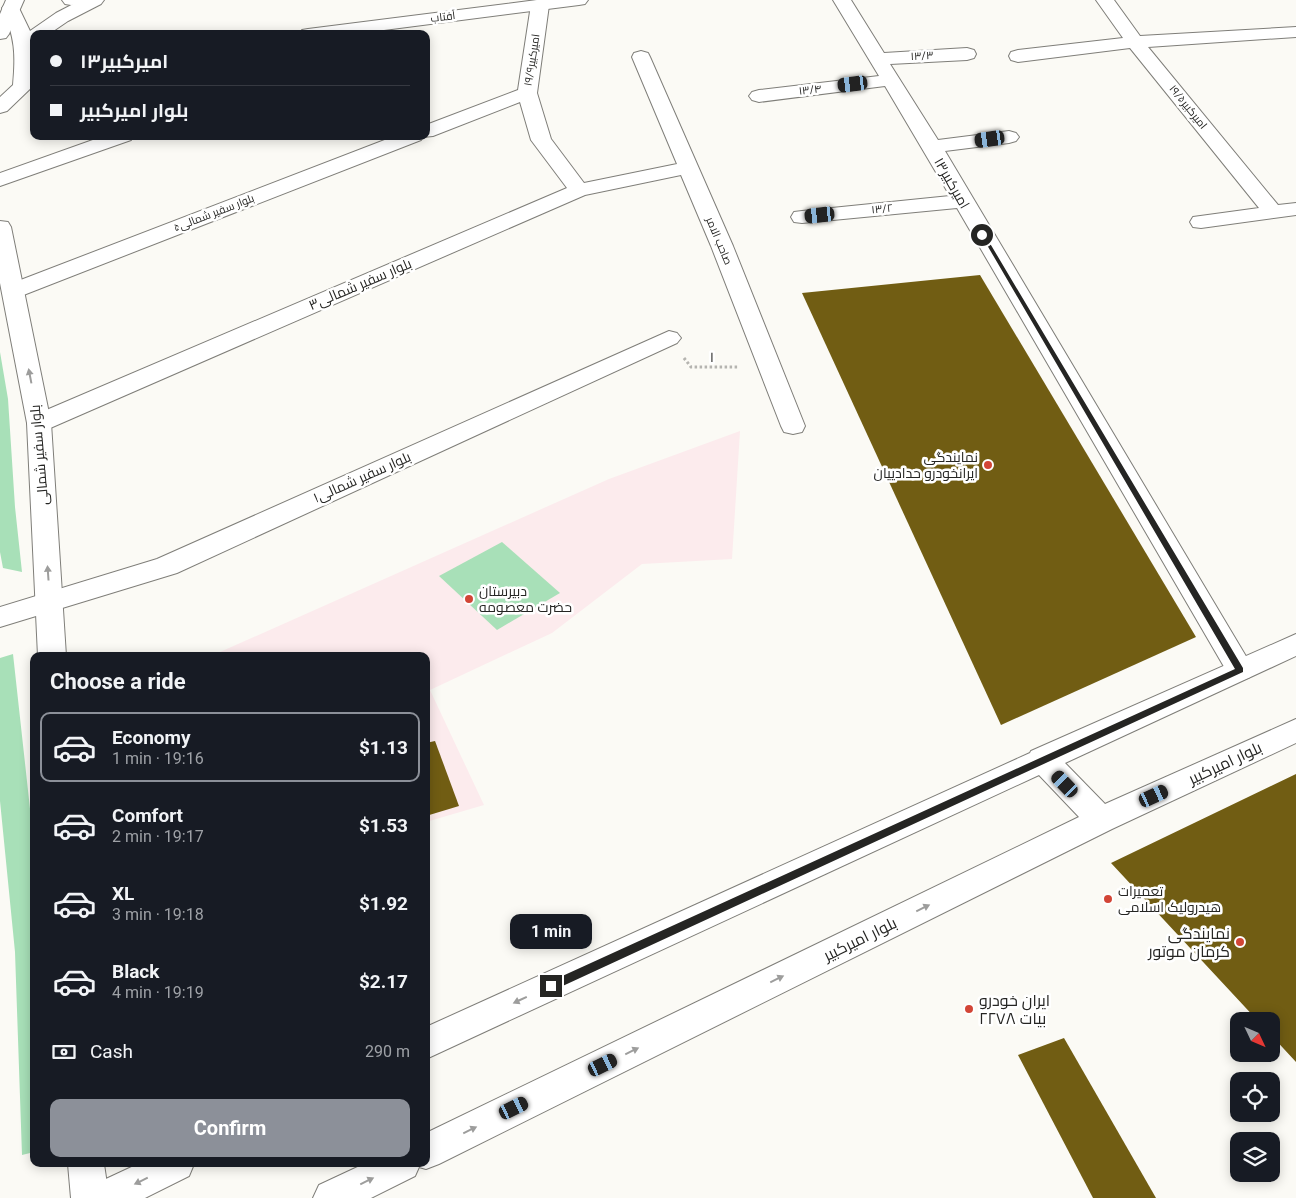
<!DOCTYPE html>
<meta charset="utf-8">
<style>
:root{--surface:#171b24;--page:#20242c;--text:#f1f3f6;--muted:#9ea1a6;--line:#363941;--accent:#8c9099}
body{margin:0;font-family:Roboto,Cairo,sans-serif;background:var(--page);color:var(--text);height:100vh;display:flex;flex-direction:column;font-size:19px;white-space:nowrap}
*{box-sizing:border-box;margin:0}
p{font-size:16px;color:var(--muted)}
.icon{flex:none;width:28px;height:28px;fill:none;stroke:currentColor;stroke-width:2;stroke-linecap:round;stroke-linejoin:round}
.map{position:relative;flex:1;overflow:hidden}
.panel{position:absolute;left:30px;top:652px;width:400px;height:515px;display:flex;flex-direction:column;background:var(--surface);border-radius:10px;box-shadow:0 2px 12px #0003}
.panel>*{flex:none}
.guide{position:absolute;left:30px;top:30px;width:400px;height:110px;border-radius:10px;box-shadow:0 2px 12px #0003;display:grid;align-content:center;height:110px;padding:0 20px;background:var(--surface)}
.needle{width:32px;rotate:134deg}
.tools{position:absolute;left:1230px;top:1012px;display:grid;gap:10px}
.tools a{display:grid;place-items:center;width:50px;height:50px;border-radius:10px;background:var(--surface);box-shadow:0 2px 12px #0003;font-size:25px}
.end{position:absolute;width:22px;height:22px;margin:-11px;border:6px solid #252523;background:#fff;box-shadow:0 0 0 2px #fff}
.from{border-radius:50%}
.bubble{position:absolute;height:35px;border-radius:10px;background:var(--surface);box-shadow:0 2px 12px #0003;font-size:16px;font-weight:700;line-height:35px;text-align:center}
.car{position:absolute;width:15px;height:30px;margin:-15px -8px;border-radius:6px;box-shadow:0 0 4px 1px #0007;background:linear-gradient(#222 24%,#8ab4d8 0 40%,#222 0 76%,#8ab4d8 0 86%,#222 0)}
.guide b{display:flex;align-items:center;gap:18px;height:48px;font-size:19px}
.guide b+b{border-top:1px solid var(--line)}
.guide i{width:12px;height:12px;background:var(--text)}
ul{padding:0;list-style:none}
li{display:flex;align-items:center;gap:15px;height:70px;margin:0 10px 8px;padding:0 10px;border:2px solid transparent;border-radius:10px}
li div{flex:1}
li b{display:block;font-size:19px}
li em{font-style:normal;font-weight:700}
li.selected{border-color:var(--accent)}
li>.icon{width:45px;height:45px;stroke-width:1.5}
h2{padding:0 20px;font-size:22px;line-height:60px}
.pay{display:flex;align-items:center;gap:12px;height:55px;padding:0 20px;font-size:19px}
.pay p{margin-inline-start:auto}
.action{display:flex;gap:10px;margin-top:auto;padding:10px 20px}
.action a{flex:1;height:58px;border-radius:10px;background:var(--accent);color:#fff;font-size:20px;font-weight:700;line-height:58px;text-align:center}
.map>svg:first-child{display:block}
.commercial{fill:#fcebed}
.green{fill:#a8e0b8}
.building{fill:#715d13}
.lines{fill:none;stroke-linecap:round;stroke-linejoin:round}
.minor-casing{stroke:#7f7e79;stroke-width:2}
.tertiary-casing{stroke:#7f7e79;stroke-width:2}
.secondary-casing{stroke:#7f7e79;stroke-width:2}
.primary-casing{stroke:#7f7e79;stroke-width:2}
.path{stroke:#b5b4b0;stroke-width:3;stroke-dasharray:2.5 2.5;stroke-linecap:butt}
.minor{fill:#fff;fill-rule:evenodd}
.tertiary{fill:#fff;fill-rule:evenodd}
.secondary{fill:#fff;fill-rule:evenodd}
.primary{fill:#fff;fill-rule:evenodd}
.oneway{fill:#9d9d9c}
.route{fill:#252523}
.poi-dot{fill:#d24536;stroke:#fff;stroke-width:2}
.labels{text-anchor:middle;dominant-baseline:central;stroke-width:5;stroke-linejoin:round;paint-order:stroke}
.far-street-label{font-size:11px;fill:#252523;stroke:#fff}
.street-label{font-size:14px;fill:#252523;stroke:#fff}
.poi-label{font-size:14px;fill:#252523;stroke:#fff;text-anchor:start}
.near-street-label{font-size:16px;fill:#252523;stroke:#fff}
.near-poi-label{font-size:16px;fill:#252523;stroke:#fff;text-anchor:end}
</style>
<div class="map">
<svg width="1296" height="1198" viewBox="0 0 1296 1198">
<rect width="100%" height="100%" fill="#fbfaf5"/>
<path class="commercial" d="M740,431L732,559L642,564L552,633L430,690L484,805L426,822V656H211L609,479Z"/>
<g class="green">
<path d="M0,352L8,399L15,507L22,572L3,568L0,552Z"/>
<path d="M502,542L560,593L497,630L439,576Z"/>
<path d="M13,654L34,845V1152L22,1155L15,952L0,801V658Z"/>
</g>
<g class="building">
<path d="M980,275L1196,637L1001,725L802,293Z"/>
<path d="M435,741L459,806L426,816V743Z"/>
<path d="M1296,774V1062L1271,1035V1021H1258L1111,863Z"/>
<path d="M1064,1038L1156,1198H1093L1018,1055Z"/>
</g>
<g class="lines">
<g class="minor-casing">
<g id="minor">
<path d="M541,0L546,1L549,5L537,93L551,139L584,183L677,164L632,57L634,53L641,51L648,53L650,57L733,246L805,426L802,432L793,434L784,432L781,426L711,246L681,175L585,195L48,429L39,431L30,429L27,423L30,417L567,188L531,140L520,102L433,136L423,137L421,140L21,296L13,298L5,296L2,291L5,286L395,136H426V125L518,90L531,5L534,1Z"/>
<path d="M833,0H851L884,53L967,48L974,50L976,54L974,58L967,60L890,64L938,140L1009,131L1016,133L1019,137L1016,141L1009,143L945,151L1250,663L1254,670L1250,677L1240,681L1230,677L957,208L802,223L794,222L791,217L794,212L802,211L950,196L885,86L759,102L752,100L749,96L752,92L759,90L879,76Z"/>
<path d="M1096,0H1114L1140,36L1296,27V37L1148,47L1278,205L1296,203V215L1201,228L1193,227L1190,222L1193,217L1259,208L1130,48L1018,62L1011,60L1009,56L1011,52L1018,50L1123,38Z"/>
<path d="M104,136H134L131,140L0,186V173Z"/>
<path d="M669,331L677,333L681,338L677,343L177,573L0,627V607L157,559Z"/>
</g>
</g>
<g class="tertiary-casing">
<g id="tertiary">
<path d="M81,0H104L101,4L68,21L49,34H34L32,87L7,111L0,113V97L13,85C16,54 15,37 2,8L5,4L11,3L17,4L30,31L56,13Z"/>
<path d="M537,0H588L585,4L579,5L353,34H299L302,30L308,29Z"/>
</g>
</g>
<g class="secondary-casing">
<g id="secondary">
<path d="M6,0H24L9,34L6,38L0,39V14Z"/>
<path d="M62,0H90L87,4L71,5L65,4Z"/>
<path d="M0,221L8,222L11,227L51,423L66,656H38L27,423L0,283Z"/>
<path d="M68,1164H104L109,1198H71Z"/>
</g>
</g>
<g class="primary-casing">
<g id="primary">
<path d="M1296,634V656L1065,763L1105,804L1296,719V743L1112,829L439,1164L426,1169L419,1167L415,1176L371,1198H313L319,1185L364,1164H426V1133L1079,817L1039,775L426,1059V1027L1030,753L1031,751Z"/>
<path d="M138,1164H194L189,1176L145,1198H87L93,1185Z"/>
</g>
</g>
<path class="path" d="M684,358L691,367H739"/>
<use href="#minor" class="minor"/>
<use href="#tertiary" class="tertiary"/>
<use href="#secondary" class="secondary"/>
<use href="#primary" class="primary"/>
</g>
<defs><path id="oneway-solid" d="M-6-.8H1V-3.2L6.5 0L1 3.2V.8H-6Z" transform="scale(1.25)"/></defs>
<g class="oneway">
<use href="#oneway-solid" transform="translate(30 376) rotate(-101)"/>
<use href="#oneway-solid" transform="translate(48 573) rotate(-94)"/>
<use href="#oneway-solid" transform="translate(923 908) rotate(-26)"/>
<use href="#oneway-solid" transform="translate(777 979) rotate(-26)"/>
<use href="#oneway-solid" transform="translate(520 1000) rotate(155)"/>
<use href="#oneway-solid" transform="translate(632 1051) rotate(-26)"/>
<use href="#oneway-solid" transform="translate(470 1130) rotate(-26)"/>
<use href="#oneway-solid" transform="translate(141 1181) rotate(154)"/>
<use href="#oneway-solid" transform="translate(367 1181) rotate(-26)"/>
</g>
<path class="route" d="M980,233L985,235L1243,668V672L554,990H547V983L1235,669Z"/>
<g class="poi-dot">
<circle cx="988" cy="465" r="5"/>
<circle cx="469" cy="599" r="5"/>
<circle cx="1108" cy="899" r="5"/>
<circle cx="1240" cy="942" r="5"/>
<circle cx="969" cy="1009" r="5"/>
</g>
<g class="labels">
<g class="far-street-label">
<text transform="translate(443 17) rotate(-7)">آفتاب</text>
<text transform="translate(922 56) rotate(-3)">۱۳/۳</text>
<text transform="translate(532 60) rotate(-81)">امیرکبیر۱۹/۹</text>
<text transform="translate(810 90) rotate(-7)">۱۳/۴</text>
<text transform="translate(1188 107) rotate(51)">امیرکبیر۱۹/۵</text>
<text transform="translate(882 209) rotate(-6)">۱۳/۲</text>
<text transform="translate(214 213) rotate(-21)">بلوار سفیر شمالی۵</text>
<text transform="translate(719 241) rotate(67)">صاحب الامر</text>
</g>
<g class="street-label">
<text transform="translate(952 183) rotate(60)">امیرکبیر۱۳</text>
<text transform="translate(360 284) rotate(-23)">بلوار سفیر شمالی۳</text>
<text x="712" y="357">۱</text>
<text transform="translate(39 455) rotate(-95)">بلوار سفیر شمالی</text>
<text transform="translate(362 477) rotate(-24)">بلوار سفیر شمالی۱</text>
</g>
<g class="poi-label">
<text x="978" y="457" text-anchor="end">نمایندگی<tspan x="978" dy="16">ایرانخودرو حدادییان</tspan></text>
<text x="479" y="591">دبیرستان<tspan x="479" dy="16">حضرت معصومه</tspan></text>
<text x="1118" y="891">تعمیرات<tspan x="1118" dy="16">هیدرولیک اسلامی</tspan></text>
</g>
<g class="near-street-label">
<text transform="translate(1225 763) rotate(-25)">بلوار امیرکبیر</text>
<text transform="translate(860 939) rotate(-26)">بلوار امیرکبیر</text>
</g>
<g class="near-poi-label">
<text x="1230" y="933">نمایندگی<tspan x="1230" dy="18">کرمان موتور</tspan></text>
<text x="979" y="1000" text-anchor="start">ايران خودرو<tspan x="979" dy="18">بیات ۲۲۷۸</tspan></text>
</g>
</g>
</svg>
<div class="tools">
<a><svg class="needle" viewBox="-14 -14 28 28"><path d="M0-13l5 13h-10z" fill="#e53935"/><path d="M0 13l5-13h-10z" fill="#9ea1a6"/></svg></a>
<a><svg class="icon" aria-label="locate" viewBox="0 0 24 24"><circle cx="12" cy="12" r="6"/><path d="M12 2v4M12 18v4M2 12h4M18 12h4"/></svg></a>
<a><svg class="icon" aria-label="layers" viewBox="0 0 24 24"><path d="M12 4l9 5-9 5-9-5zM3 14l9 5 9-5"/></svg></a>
</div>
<i class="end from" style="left:982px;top:235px"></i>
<i class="end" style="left:551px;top:986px"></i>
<div class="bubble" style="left:510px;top:914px;width:82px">1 min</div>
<i class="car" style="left:853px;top:84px;rotate:263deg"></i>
<i class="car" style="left:990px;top:139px;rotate:262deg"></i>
<i class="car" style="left:820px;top:215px;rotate:264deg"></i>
<i class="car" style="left:1065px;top:784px;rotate:316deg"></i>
<i class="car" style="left:1154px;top:796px;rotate:65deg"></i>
<i class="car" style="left:603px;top:1065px;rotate:64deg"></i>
<i class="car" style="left:514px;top:1108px;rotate:64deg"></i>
<div class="guide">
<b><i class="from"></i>امیرکبیر۱۳</b>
<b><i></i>بلوار امیرکبیر</b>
</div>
<section class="panel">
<h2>Choose a ride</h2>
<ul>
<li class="selected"><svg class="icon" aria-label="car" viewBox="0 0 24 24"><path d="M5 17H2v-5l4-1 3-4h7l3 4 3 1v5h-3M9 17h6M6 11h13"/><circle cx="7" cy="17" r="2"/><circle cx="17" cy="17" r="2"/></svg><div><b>Economy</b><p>1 min · 19:16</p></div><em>$1.13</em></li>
<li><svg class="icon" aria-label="car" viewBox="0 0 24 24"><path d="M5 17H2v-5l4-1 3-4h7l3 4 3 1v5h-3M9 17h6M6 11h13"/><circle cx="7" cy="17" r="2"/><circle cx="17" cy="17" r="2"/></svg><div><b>Comfort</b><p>2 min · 19:17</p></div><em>$1.53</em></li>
<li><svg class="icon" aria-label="car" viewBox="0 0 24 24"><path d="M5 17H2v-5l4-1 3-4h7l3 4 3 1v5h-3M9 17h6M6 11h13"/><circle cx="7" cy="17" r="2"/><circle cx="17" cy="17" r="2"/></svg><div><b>XL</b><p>3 min · 19:18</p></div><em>$1.92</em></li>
<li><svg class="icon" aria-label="car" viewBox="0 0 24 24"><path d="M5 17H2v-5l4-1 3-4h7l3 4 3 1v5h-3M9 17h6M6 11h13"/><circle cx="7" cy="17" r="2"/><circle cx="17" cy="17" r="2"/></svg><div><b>Black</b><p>4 min · 19:19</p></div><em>$2.17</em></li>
</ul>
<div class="pay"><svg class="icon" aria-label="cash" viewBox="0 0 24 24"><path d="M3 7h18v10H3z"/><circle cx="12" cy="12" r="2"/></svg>Cash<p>290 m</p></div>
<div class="action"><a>Confirm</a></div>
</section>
</div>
